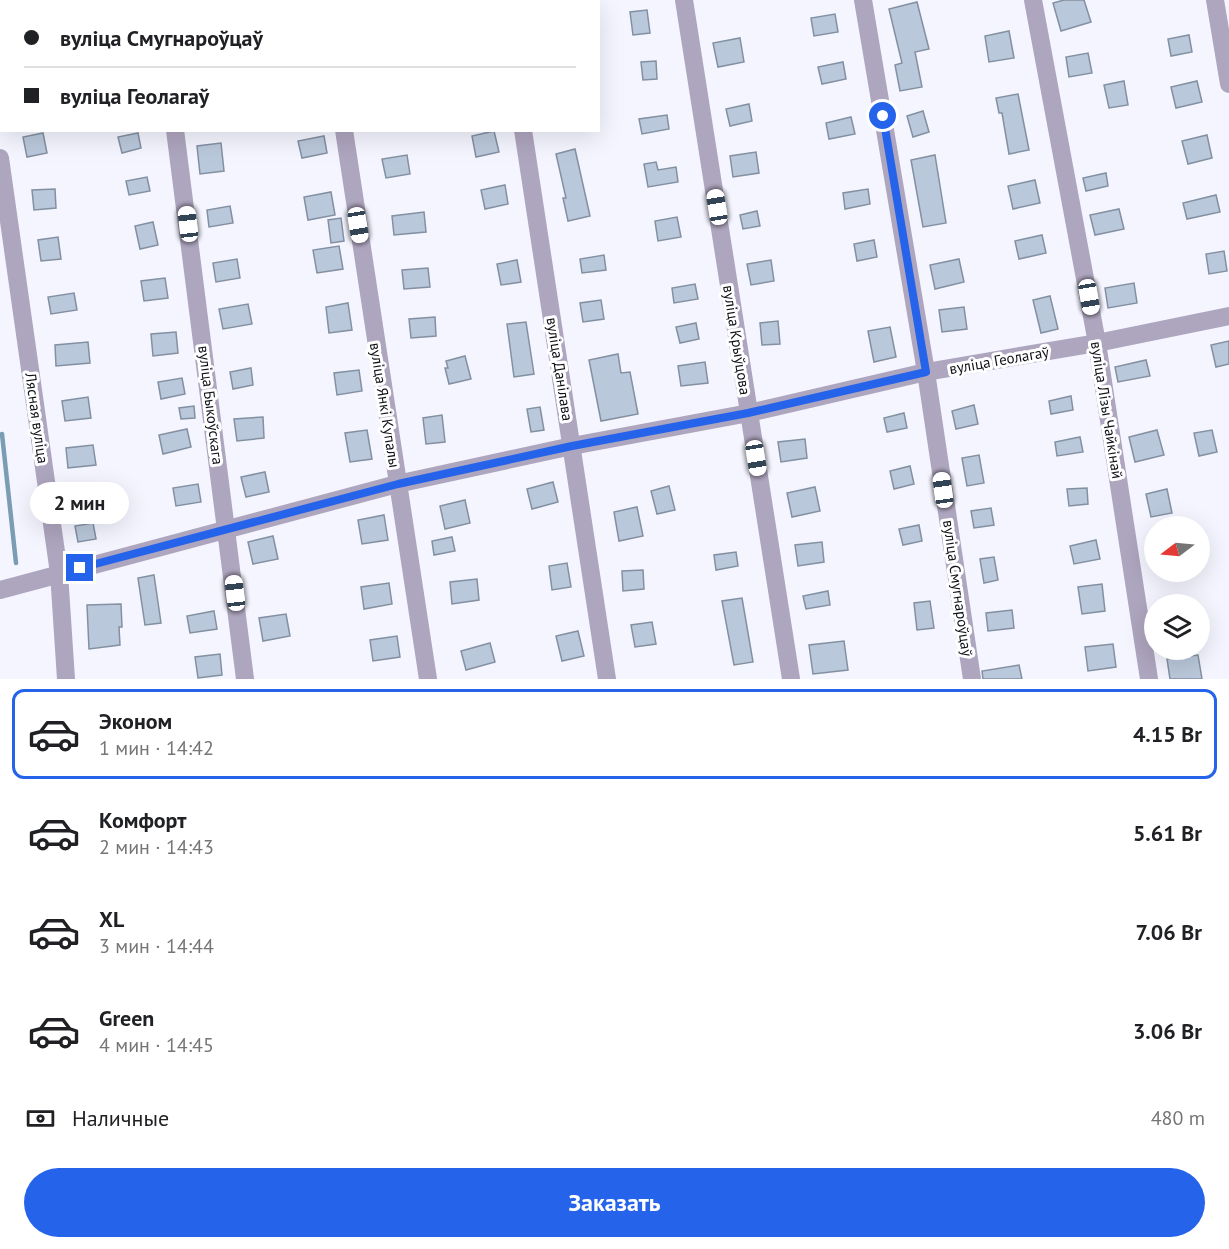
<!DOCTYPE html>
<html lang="ru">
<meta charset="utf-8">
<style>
:root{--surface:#fff;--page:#f2f2f2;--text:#202124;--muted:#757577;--line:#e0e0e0;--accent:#2563eb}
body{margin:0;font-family:"PT Sans",sans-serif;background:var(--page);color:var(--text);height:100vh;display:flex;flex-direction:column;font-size:22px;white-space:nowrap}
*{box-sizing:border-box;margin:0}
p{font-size:20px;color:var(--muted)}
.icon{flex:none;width:33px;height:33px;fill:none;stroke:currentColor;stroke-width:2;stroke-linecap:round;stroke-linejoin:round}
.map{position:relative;height:679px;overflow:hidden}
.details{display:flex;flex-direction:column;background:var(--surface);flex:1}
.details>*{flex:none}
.guide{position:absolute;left:0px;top:0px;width:600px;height:132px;box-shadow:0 6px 24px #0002;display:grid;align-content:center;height:132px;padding:0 24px;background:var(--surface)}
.needle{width:39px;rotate:254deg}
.fabs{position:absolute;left:1144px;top:516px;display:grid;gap:12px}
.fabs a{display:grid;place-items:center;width:66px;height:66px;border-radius:50%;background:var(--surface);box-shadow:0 6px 24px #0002;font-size:30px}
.end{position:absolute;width:27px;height:27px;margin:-14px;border:8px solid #2563eb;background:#fff;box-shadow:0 0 0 3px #fff}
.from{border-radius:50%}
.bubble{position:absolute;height:42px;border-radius:21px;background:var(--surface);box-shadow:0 6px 24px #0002;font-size:20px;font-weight:600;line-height:42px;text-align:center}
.car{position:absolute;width:18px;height:36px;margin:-18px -9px;border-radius:8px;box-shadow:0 0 4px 2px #0007;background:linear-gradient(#fff 24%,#345 0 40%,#fff 0 76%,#345 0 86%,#fff 0)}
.guide b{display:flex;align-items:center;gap:21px;height:57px;font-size:22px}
.guide b+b{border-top:2px solid var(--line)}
.guide i{width:15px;height:15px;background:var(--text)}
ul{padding:10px 0 0;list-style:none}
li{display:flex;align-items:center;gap:18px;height:90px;margin:0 12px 9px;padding:0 12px;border:3px solid transparent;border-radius:12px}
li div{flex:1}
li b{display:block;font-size:22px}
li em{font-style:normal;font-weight:600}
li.selected{border-color:var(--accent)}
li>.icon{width:54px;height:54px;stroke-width:1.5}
.pay{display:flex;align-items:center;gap:15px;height:66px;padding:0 24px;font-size:22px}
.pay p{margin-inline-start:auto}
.cta{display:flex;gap:12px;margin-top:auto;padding:12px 24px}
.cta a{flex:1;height:69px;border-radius:36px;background:var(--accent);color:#fff;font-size:24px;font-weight:600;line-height:69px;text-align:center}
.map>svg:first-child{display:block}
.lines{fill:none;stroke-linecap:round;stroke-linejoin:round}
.stream{stroke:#7b9db4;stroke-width:4.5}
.building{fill:#bac8db;stroke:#8390a2;stroke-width:1.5}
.minor{stroke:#aea5be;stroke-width:18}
.route{stroke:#2563eb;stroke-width:8}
.labels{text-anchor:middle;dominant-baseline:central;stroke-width:6;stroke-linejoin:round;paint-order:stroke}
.street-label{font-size:15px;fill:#0f1017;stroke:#fff}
</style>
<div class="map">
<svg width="1229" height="679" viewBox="0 0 1229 679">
<rect width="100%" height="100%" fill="#f4f5fe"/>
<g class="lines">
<path class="stream" d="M0,435L2,434L16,563"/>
</g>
<g class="building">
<path d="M1064,0H1084L1091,22L1061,31L1053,3Z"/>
<path d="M917,2L929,49L915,52L922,87L900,91L895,65L902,63L889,9Z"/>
<path d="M647,10L650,33L633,35L630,12Z"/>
<path d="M835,14L838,32L814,36L811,18Z"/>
<path d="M1009,31L1014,58L989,62L985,36Z"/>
<path d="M1189,35L1192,52L1171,56L1168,39Z"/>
<path d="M740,38L744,62L718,67L713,43Z"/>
<path d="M1088,53L1092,73L1069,77L1066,57Z"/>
<path d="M656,61L657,79L643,80L641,62Z"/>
<path d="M843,62L846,79L822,84L818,67Z"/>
<path d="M1124,81L1128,105L1109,108L1104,85Z"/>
<path d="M1197,81L1202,102L1176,108L1171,87Z"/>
<path d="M1018,94L1029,150L1009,154L1002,113H999L996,98Z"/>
<path d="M749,104L752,121L730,126L726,109Z"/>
<path d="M923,111L929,132L913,137L907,116Z"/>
<path d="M667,115L669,129L642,134L639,119Z"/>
<path d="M851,117L855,134L829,139L826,123Z"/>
<path d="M494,131L499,152L476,157L472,136Z"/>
<path d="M43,133L47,153L27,157L23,137Z"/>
<path d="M138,133L141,148L122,153L118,137Z"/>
<path d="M1207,135L1212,158L1188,164L1182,141Z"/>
<path d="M324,136L327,153L302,158L298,141Z"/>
<path d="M221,143L224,171L200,174L197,146Z"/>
<path d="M575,149L590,216L568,221L563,198H566L556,154Z"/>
<path d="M756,152L759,173L733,177L730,156Z"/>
<path d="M407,155L410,174L386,178L382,159Z"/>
<path d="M935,155L946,223L923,227L911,160Z"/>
<path d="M656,162L658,170L676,167L678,182L648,187L644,164Z"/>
<path d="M1106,173L1108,186L1086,191L1083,178Z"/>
<path d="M147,177L150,191L129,195L126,181Z"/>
<path d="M1035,180L1040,203L1013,209L1008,186Z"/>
<path d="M505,185L508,204L485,209L481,190Z"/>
<path d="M55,189L56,208L34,210L32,190Z"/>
<path d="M868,189L870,204L845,209L843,193Z"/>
<path d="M331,192L335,215L308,220L304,197Z"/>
<path d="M1216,195L1220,212L1187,219L1183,203Z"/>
<path d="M230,206L233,223L209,227L207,210Z"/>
<path d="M1119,209L1124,229L1095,235L1090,215Z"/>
<path d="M757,211L760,226L743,229L740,215Z"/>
<path d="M424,212L426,232L394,235L392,216Z"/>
<path d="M677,217L681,237L658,241L655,221Z"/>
<path d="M341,218L344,241L331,243L328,220Z"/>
<path d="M153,222L158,245L140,249L135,226Z"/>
<path d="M1042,235L1046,253L1019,259L1015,241Z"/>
<path d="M58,237L61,259L41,261L38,240Z"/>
<path d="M874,240L877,257L857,261L854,244Z"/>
<path d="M339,246L343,269L317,273L313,250Z"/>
<path d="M1224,251L1227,271L1209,274L1206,254Z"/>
<path d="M604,255L606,270L582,273L580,259Z"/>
<path d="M237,259L240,278L216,282L213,263Z"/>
<path d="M959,259L964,282L935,289L930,265Z"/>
<path d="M517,260L521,282L501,285L497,264Z"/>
<path d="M771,260L774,281L751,285L747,264Z"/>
<path d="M428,268L430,287L404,289L402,270Z"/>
<path d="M165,278L168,298L144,301L141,281Z"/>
<path d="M1134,283L1137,303L1108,308L1105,288Z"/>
<path d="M695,284L698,299L674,303L672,288Z"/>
<path d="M74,293L77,310L51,314L48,297Z"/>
<path d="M1050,296L1058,329L1041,333L1033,300Z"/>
<path d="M601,300L604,319L583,322L580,303Z"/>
<path d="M348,303L352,330L329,333L326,307Z"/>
<path d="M248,304L252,324L223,329L219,309Z"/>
<path d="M964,307L967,329L942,332L939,310Z"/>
<path d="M435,317L436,336L411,338L409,319Z"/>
<path d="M778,321L780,344L762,345L760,323Z"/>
<path d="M526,322L534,374L514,377L507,324Z"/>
<path d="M696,323L699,339L680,343L676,327Z"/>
<path d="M890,327L896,357L874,362L868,331Z"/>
<path d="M176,332L178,353L153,356L151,334Z"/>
<path d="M1229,341V364L1216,367L1211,345Z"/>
<path d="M88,342L90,363L56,366L55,345Z"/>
<path d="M618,354L621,373L630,372L638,414L601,421L589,360Z"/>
<path d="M465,356L471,379L449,384L445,368H448L446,361Z"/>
<path d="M1146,360L1150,376L1118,382L1115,367Z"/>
<path d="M705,362L708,383L681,386L678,366Z"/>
<path d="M251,368L253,385L233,389L230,372Z"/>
<path d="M359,370L362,391L337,395L334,373Z"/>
<path d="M182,378L185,394L161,399L158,382Z"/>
<path d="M1071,396L1073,410L1051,414L1049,401Z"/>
<path d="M88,397L91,418L65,421L62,401Z"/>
<path d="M974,405L978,424L956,429L952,411Z"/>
<path d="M194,406L195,418L181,419L179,408Z"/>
<path d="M540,407L544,430L531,432L527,409Z"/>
<path d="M904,413L907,428L887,432L884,418Z"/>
<path d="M442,415L445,442L426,444L423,418Z"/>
<path d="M263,417L264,438L237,441L234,419Z"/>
<path d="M187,429L191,447L163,454L159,435Z"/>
<path d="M367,430L372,459L350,462L345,433Z"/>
<path d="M1157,430L1164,455L1135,462L1129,437Z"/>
<path d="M1212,430L1217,452L1199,456L1194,433Z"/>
<path d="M1080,437L1083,452L1057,456L1055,442Z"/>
<path d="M805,439L807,458L781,462L778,442Z"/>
<path d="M93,445L96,465L68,468L66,448Z"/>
<path d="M979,455L984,483L967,486L962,458Z"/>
<path d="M910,466L914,484L894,489L890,471Z"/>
<path d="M265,472L269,492L246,497L241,477Z"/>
<path d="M553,482L558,502L532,509L527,489Z"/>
<path d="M198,484L201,502L176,506L173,488Z"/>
<path d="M669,486L675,510L657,514L651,491Z"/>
<path d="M815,487L820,511L792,517L787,493Z"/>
<path d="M1087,488L1088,504L1069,506L1067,489Z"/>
<path d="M1167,489L1172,513L1151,517L1146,494Z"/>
<path d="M465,500L470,523L445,529L440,506Z"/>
<path d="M637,507L643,536L619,541L614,512Z"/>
<path d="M991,508L994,525L974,528L971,511Z"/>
<path d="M384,515L388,540L362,544L358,520Z"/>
<path d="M93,523L96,539L78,542L75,526Z"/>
<path d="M919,525L922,541L903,545L899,529Z"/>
<path d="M273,536L278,559L253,564L248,542Z"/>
<path d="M452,537L455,551L434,555L432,541Z"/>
<path d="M1096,540L1100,559L1074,564L1070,546Z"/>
<path d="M822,542L824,562L798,566L795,545Z"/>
<path d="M736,552L738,566L716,570L714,555Z"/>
<path d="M994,557L998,580L984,583L980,559Z"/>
<path d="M567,563L571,587L552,590L549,566Z"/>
<path d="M643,570L644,589L623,591L622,571Z"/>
<path d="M154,575L161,623L145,625L138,578Z"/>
<path d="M477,579L479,600L452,604L450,582Z"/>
<path d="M389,583L392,604L364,609L361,587Z"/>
<path d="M1102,584L1105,611L1082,614L1078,587Z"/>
<path d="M828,591L830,605L806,609L803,596Z"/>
<path d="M742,598L753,662L734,665L722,601Z"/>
<path d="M930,601L934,628L917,630L914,603Z"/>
<path d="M121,604L122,627H119L120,645L89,649L87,605Z"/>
<path d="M1012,610L1014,628L988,631L986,613Z"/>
<path d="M214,611L217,629L190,633L187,616Z"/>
<path d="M286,614L290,636L263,641L259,618Z"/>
<path d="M652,622L656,644L635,647L631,625Z"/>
<path d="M578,631L584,656L562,661L556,636Z"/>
<path d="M397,636L400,657L373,661L370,640Z"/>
<path d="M844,641L848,670L813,674L809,645Z"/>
<path d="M490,643L495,662L466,670L461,651Z"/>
<path d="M1113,644L1116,667L1088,671L1085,647Z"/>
<path d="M220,654L222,675L198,678L195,657Z"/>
<path d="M1198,655L1202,679H1170L1167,659Z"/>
<path d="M1019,665L1022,679H983L982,671Z"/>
</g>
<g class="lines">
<g class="minor">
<path d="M158,0V2"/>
<path d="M324,0L325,2"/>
<path d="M502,0V2"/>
<path d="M684,0L791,679"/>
<path d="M863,0L926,372L972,679"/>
<path d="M1033,0L1097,343L1149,679"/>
<path d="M1215,0L1229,84"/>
<path d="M175,130L245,679"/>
<path d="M344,130L428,679"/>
<path d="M523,130L607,679"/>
<path d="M0,158L59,573L66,679"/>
<path d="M0,590L397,484L572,446L749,413L926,372L1097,343L1229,316"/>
</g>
</g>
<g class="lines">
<path class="route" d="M80,568L398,484L572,446L748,413L926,372L883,116"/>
</g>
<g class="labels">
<g class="street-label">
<text transform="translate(737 340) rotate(81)">вуліца Крыўцова</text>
<text transform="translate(999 360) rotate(-10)">вуліца Геолагаў</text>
<text transform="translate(560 369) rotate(81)">вуліца Данілава</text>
<text transform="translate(211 405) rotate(83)">вуліца Быкоўскага</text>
<text transform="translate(385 405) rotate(81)">вуліца Янкі Купалы</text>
<text transform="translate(1107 410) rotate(81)">вуліца Лізы Чайкінай</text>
<text transform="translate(37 418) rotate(82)">Лясная вуліца</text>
<text transform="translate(958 588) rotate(82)">вуліца Смугнароўцаў</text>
</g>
</g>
</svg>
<div class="fabs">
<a><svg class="needle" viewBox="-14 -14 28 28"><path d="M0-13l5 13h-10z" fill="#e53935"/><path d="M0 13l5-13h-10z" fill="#757577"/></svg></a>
<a><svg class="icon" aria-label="layers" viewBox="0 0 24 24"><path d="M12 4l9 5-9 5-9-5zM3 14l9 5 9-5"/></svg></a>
</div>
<i class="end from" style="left:883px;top:116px"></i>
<i class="end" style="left:80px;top:568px"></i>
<div class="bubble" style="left:30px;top:482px;width:99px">2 мин</div>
<i class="car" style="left:717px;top:207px;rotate:351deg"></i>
<i class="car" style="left:188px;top:224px;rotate:353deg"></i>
<i class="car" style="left:358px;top:225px;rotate:171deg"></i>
<i class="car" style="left:1089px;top:297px;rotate:170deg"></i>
<i class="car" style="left:756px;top:458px;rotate:171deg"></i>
<i class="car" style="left:943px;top:490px;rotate:352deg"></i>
<i class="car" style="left:235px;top:593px;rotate:353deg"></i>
<div class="guide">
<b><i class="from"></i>вуліца Смугнароўцаў</b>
<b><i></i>вуліца Геолагаў</b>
</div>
</div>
<section class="details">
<ul>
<li class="selected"><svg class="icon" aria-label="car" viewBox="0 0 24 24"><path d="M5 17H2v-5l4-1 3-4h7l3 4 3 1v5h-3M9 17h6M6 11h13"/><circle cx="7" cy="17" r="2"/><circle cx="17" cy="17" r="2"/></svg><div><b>Эконом</b><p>1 мин · 14:42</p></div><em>4.15 Br</em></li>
<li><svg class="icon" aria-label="car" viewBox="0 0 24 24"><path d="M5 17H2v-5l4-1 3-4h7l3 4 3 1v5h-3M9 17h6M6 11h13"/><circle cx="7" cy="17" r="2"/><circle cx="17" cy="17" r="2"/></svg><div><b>Комфорт</b><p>2 мин · 14:43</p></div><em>5.61 Br</em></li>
<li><svg class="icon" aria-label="car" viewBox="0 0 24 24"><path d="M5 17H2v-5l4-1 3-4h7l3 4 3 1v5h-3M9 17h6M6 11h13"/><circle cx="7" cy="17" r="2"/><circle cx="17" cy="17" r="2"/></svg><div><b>XL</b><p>3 мин · 14:44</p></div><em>7.06 Br</em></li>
<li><svg class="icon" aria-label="car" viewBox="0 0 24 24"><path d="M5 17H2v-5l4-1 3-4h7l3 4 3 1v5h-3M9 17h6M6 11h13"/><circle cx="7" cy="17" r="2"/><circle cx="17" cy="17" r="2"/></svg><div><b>Green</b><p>4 мин · 14:45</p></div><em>3.06 Br</em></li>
</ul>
<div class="pay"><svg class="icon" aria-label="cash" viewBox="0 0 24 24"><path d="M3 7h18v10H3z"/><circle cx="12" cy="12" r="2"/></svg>Наличные<p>480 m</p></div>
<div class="cta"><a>Заказать</a></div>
</section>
